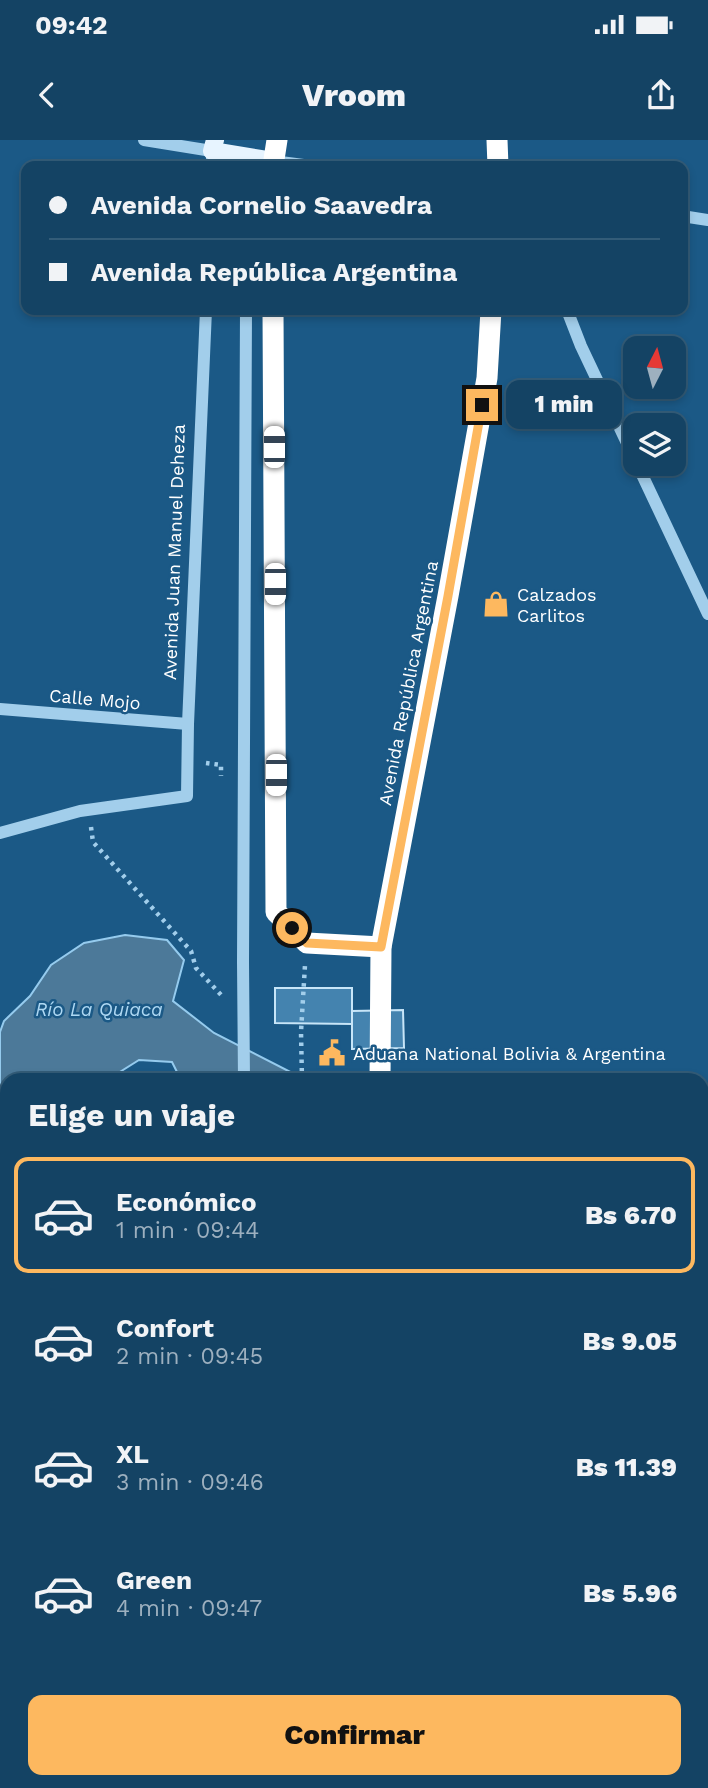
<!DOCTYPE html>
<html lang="es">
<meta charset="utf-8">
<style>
:root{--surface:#144364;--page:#1d4a6a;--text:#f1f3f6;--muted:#9db0bf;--line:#335c78;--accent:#fdb85f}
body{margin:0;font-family:"Work Sans",sans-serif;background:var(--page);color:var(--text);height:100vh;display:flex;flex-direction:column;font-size:26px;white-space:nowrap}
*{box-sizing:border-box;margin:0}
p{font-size:23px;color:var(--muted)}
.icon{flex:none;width:38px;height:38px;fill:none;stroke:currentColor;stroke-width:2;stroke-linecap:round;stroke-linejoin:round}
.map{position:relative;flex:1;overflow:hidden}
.panel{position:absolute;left:0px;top:933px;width:709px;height:716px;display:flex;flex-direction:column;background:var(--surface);border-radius:21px 21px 0 0;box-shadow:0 4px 10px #0003,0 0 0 2px var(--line)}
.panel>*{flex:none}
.guide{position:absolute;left:21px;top:21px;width:667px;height:154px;border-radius:14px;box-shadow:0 4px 10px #0003,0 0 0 2px var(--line);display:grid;align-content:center;height:154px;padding:0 28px;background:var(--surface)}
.needle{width:46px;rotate:6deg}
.controls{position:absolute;left:623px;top:196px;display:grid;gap:14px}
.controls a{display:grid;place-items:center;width:63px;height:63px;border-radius:14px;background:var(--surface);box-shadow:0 4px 10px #0003,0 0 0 2px var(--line);font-size:35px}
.end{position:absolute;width:32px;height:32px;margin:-16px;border:9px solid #fdb85f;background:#111;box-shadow:0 0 0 4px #111}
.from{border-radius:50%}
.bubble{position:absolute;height:49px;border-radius:14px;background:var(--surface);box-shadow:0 4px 10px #0003,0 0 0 2px var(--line);font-size:23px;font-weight:800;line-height:49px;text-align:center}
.car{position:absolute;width:21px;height:42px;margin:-21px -10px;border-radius:9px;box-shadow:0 0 5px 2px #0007;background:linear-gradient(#fff 24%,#345 0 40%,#fff 0 76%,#345 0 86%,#fff 0)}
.guide b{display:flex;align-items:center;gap:24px;height:66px;font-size:26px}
.guide b+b{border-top:2px solid var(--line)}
.guide i{width:18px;height:18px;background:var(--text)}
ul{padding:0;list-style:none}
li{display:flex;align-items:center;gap:21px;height:116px;margin:0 14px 10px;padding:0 14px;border:4px solid transparent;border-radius:14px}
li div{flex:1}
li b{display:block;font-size:26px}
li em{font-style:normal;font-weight:800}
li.current{border-color:var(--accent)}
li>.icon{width:63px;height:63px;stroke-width:1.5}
h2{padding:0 28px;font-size:32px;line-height:84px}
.button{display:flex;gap:14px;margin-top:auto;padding:14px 28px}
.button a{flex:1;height:80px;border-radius:14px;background:var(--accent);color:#111;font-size:28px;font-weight:800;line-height:80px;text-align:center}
.status{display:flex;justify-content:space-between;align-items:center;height:49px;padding:0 35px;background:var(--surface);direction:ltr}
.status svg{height:19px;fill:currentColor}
header{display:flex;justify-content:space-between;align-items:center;height:91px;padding:0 28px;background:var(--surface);font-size:32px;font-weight:800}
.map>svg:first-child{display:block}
.green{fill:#2b72a3}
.water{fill:#4c7999;stroke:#95cbee;stroke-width:2}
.building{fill:#4483af;stroke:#c7e5f8;stroke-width:2}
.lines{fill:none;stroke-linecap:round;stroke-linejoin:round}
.path{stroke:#a2ceeb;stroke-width:4.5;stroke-dasharray:3.5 5;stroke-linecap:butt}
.minor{stroke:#a2ceeb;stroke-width:12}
.major{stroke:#e7f4ff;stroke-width:18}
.highway{stroke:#fff;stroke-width:21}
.minor-bridge{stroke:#a2ceeb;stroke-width:12}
.route{stroke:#fdb85f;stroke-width:9}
.labels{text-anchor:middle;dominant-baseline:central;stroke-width:5;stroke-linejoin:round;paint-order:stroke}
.street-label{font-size:18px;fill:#fff;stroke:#1b5986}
.poi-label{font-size:18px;fill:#fff;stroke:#1b5986;text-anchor:start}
.water-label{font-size:19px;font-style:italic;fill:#aed8f3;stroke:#1b5986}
</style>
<div class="status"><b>09:42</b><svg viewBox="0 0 49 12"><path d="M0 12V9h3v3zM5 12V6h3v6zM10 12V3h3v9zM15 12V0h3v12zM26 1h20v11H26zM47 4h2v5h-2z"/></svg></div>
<header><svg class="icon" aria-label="back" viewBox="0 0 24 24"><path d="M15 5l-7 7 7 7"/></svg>Vroom<svg class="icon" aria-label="share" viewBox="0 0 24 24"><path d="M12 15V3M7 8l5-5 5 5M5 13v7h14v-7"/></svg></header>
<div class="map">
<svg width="708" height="1648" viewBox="0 0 708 1648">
<rect width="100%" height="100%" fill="#1b5986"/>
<path class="green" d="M702,1359H708V1648H503L507,1642H702Z"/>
<g class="water">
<path d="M125,795L167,800L184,820L173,861L214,893L306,940H181L172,922L139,920L107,940H7V1234L0,1237V892L4,881L30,856L51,825L84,803Z"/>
<path d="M702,1035H708V1135L702,1134Z"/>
</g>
<g class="building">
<path d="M275,848H352V884L275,883Z"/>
<path d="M403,870L404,908L352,909V871Z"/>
</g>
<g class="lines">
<g class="path">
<path d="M206,623L221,625V636"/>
<path d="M91,687L93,702L191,811L196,828L223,857"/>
<path d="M302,940L301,892L305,825"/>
</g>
<g class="minor">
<path d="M144,0L212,11V26"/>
<path d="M273,21L311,26"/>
<path d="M682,76L708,80"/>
<path d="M567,170L581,206L635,320"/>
<path d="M637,324L708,474"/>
<path d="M0,569L188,584"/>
<path d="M0,693L80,671L187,656L188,584L206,170"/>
<path d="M243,822L246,170"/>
<path d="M257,1642V1648"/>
<path d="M349,1642L356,1648"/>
</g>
<path class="major" d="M215,0L212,11L273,21"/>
<g class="highway">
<path d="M497,0L498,26"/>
<path d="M273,26L277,0"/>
<path d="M273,170L276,772L307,803L381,807"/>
<path d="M380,940L381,807L448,456L487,238L491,170"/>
<path d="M392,1642V1648"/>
</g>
<path class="minor-bridge" d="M243,822L244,940"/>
</g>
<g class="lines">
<path class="route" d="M292,788L307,803L381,807L448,456L482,265"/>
</g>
<defs>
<g id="shop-bare" transform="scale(2.1)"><path d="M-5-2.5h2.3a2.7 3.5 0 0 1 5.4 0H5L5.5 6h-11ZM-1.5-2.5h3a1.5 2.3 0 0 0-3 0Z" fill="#fdb85f" stroke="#1b5986" stroke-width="2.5" paint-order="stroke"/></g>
<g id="civic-bare" transform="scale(2.1)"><path d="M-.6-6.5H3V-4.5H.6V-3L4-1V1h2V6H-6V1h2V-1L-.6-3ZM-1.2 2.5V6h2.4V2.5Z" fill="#fdb85f" stroke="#1b5986" stroke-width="2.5" paint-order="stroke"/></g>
</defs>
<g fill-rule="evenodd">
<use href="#shop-bare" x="496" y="464"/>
<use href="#civic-bare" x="332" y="913"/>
</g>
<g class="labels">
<g class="street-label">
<text transform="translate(174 412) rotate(-88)">Avenida Juan Manuel Deheza</text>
<text transform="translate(408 543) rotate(-79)">Avenida República Argentina</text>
<text transform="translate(95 559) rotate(5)">Calle Mojo</text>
</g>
<g class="poi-label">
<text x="517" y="454">Calzados<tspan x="517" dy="21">Carlitos</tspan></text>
<text x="353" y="913">Aduana National Bolivia &amp; Argentina</text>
</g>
<g class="water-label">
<text x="99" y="869">Río La Quiaca</text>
</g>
</g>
</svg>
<div class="controls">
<a><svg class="needle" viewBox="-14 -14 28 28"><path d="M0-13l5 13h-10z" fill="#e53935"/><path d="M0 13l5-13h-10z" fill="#9db0bf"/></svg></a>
<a><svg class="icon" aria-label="layers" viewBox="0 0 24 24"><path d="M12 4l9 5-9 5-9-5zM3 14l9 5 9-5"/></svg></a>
</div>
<i class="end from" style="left:292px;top:788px"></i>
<i class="end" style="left:482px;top:265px"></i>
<div class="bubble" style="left:506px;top:240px;width:116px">1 min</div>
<i class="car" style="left:274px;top:307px;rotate:0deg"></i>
<i class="car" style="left:275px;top:444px;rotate:180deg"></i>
<i class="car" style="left:276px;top:635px;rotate:180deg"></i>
<div class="guide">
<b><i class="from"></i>Avenida Cornelio Saavedra</b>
<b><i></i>Avenida República Argentina</b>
</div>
<section class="panel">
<h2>Elige un viaje</h2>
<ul>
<li class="current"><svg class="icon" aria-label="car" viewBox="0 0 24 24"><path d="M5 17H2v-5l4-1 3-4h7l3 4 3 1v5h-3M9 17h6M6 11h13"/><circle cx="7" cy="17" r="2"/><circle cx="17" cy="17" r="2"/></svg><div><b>Económico</b><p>1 min · 09:44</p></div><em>Bs 6.70</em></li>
<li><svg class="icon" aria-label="car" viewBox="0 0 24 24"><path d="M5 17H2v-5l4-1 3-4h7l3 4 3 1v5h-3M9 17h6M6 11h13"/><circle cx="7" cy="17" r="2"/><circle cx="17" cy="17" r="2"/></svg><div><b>Confort</b><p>2 min · 09:45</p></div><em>Bs 9.05</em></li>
<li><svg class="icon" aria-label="car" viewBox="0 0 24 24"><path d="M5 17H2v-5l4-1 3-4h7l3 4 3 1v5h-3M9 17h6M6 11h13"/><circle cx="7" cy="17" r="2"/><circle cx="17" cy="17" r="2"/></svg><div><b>XL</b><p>3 min · 09:46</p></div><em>Bs 11.39</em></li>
<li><svg class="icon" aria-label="car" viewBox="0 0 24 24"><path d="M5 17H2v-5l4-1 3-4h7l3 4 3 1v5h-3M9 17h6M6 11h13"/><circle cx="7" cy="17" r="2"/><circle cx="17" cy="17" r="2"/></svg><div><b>Green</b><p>4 min · 09:47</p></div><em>Bs 5.96</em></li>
</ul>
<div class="button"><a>Confirmar</a></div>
</section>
</div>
